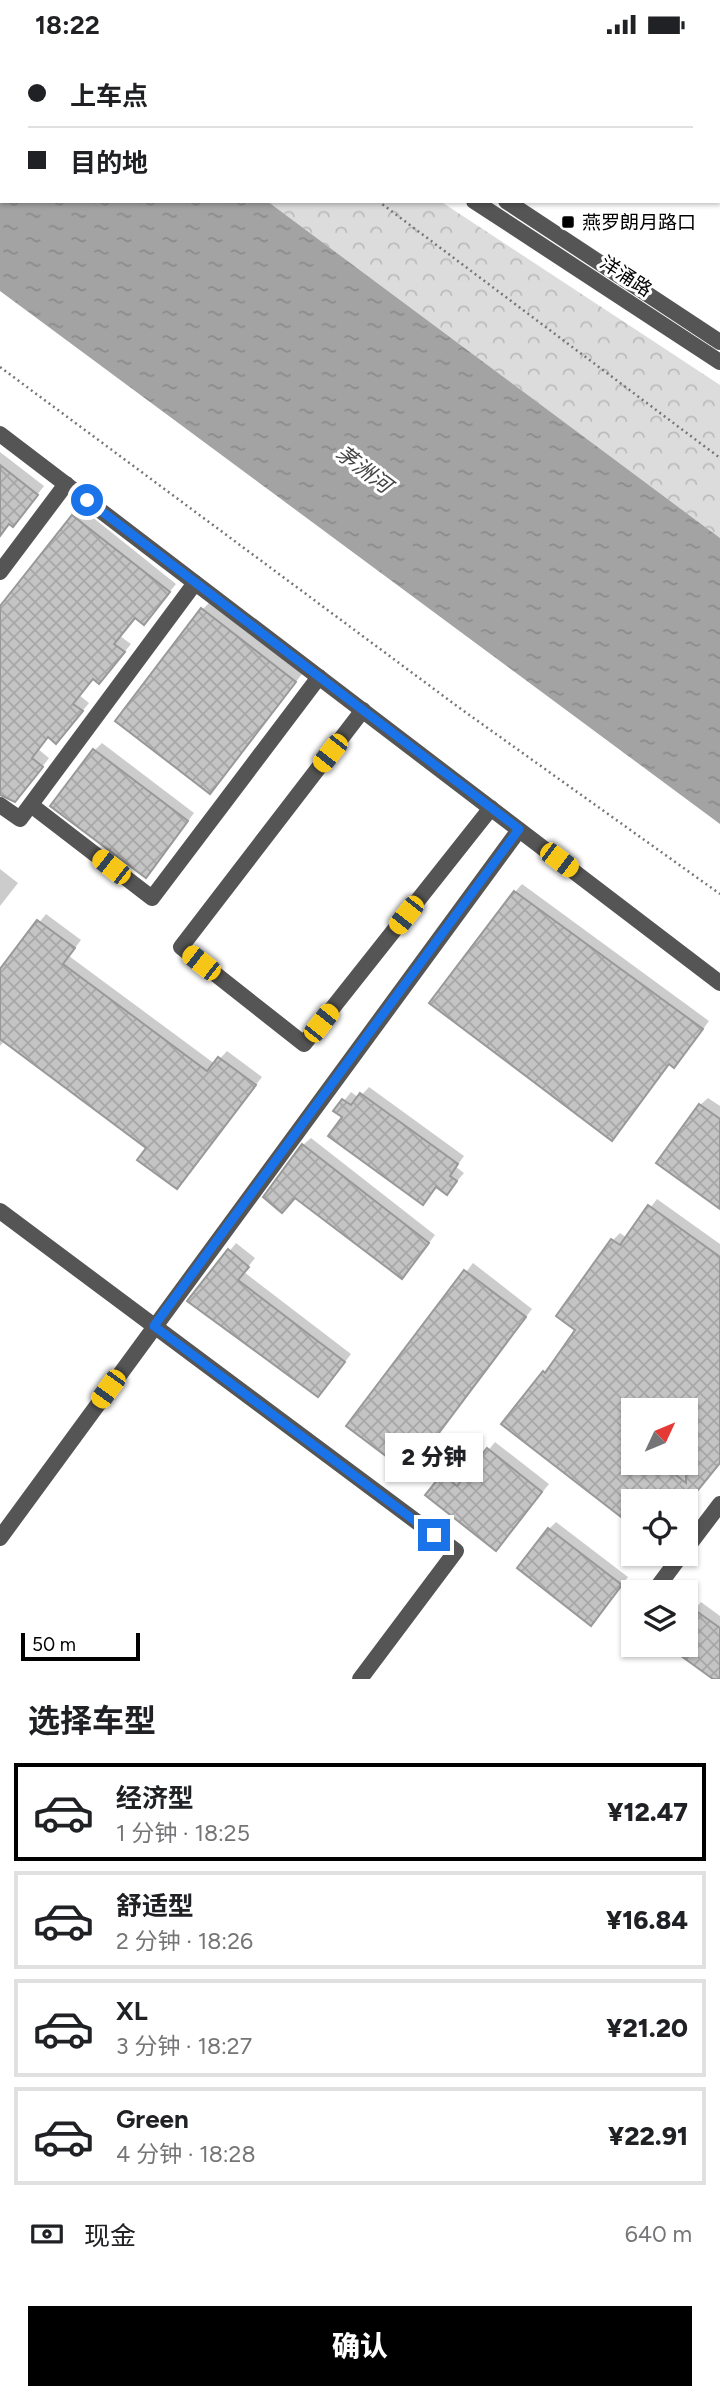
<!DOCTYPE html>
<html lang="zh">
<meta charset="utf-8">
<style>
:root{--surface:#fff;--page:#f6f6f6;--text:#202124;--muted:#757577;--line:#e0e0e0;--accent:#000}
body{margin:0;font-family:Figtree,"Noto Sans SC",sans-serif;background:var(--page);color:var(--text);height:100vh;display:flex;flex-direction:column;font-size:26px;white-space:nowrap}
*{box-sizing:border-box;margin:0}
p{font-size:23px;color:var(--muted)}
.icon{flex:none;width:38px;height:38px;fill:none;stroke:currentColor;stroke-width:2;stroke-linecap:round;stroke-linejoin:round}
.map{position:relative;height:1630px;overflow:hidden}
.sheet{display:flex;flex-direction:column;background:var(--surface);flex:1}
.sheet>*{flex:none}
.hud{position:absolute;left:0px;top:0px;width:721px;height:154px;box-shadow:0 2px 5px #0004;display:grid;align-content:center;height:154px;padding:0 28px;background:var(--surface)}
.needle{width:46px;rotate:46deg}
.fabs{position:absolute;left:621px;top:1349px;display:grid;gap:14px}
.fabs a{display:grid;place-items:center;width:77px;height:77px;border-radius:0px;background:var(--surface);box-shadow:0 2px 5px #0004;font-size:35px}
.scale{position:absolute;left:21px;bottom:18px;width:119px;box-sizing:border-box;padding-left:7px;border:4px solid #000;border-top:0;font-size:19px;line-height:24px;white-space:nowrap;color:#000;-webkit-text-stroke:5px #fff;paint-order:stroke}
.end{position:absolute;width:32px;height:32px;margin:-16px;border:9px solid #1a73e8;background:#fff;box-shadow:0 0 0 4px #fff}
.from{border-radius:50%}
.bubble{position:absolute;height:49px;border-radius:0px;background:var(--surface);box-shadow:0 2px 5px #0004;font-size:23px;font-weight:800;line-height:49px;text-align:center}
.car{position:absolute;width:21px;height:42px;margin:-21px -10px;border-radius:9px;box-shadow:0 0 5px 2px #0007;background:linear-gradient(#f5c518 24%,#345 0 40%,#f5c518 0 76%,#345 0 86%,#f5c518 0)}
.hud b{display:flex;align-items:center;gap:24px;height:66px;font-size:26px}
.hud b+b{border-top:2px solid var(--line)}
.hud i{width:18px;height:18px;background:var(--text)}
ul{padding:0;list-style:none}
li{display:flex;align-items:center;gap:21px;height:98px;margin:0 14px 10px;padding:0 14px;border:4px solid var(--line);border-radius:0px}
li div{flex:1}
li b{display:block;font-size:26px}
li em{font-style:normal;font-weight:800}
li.current{border-color:var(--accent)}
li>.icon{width:63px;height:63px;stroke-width:1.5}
h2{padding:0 28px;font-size:32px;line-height:84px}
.pay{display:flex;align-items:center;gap:18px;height:77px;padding:0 28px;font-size:26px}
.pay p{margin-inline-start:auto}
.primary-button{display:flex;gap:14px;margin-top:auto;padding:14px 28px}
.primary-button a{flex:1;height:80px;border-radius:0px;background:var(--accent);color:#fff;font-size:28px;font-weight:800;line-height:80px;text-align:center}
.status{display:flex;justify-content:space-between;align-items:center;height:49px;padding:0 35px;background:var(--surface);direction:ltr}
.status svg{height:19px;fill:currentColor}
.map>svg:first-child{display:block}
.park{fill:url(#park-crowns)}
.water{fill:url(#water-ripples)}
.shadow{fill:#0003;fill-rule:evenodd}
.building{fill:url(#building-cross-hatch);stroke:#999;stroke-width:2;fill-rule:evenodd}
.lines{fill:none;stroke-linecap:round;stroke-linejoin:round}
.path{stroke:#777;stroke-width:2.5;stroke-dasharray:2 3.5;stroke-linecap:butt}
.minor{stroke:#555;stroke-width:16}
.route{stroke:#1a73e8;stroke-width:9}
.poi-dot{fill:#000;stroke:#fff;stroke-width:2.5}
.labels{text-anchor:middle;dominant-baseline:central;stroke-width:6;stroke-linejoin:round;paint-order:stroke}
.poi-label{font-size:19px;fill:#000;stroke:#fff;text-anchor:start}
.street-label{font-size:19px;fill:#000;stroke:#fff}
.water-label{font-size:21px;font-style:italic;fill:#444;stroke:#fff}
</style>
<div class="status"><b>18:22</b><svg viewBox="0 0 49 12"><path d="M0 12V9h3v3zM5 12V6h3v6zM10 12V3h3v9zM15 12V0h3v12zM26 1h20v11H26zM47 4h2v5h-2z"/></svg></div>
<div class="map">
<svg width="720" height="1630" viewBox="0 0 720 1630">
<defs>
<pattern id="park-crowns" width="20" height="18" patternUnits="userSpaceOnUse" patternTransform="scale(1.75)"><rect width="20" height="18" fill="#dcdcdc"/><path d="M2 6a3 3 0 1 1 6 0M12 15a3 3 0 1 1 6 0" fill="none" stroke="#bbb"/></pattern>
<pattern id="water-ripples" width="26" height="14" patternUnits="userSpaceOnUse" patternTransform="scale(1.75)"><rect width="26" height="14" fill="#a3a3a3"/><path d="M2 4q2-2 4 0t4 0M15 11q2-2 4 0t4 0" fill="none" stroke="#8b8b8b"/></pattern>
<pattern id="building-cross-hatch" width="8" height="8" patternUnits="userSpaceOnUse" patternTransform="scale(1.75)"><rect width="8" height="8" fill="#c4c4c4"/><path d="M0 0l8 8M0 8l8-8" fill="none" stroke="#a7a7a7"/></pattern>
</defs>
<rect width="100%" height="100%" fill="#fff"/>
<path class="park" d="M267,152H440L720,336V489Z"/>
<path class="water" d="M0,0L75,2H2V152H267L720,489V775L0,242Z"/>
<g class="shadow">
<path d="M0,403L44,437L20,468L10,474L0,487Z"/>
<path d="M81,459L176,535L151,566L136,567L120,587L131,595L106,626L93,628L79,646L89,654L64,685L48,687L38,700L49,709L22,744H0V560Z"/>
<path d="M210,553L302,625L217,736L202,561Z"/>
<path d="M102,694L194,764L153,819L95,701Z"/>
<path d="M0,820L18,834L0,857Z"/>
<path d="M522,835L709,972L681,1010L674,1017L670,1014L619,1082L515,843Z"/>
<path d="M46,865L81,891L69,907L215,1015L227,1002L262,1028L184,1130L148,1099L5,991L0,997V923Z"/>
<path d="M369,1038L464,1107L456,1118L464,1124L447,1144L437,1136L430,1146L336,1062L351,1043L359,1049Z"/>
<path d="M708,1049L720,1057V1158L700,1056Z"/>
<path d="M311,1089L435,1186L402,1228L303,1096Z"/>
<path d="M657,1150L720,1195V1415L686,1457V1452H634L504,1375L577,1280L613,1191L620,1184L627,1189ZM634,1362H686V1414H634Z"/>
<path d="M236,1194L255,1209L244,1223L351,1305L325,1339L190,1251Z"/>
<path d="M473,1214L532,1260L437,1387L429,1394L416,1385L394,1411L349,1377Z"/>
<path d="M495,1393L549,1435L503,1492L444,1427L451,1419L465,1430Z"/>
<path d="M556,1473L628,1528L598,1567L549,1480Z"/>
<path d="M701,1553L720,1567V1630L669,1596H686V1570Z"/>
</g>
<g class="building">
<path d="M0,416L38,446L13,478L9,475L0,487Z"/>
<path d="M72,466L170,543L144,576L135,569L114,595L125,603L99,635L93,630L73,655L83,662L56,695L48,688L32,709L43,718L15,753L0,746V557Z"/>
<path d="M201,559L296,633L210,745L115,672Z"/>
<path d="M93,700L188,772L146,829L50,757Z"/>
<path d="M514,842L703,980L674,1019L669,1015L612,1092L429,954Z"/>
<path d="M37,871L75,899L63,915L207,1022L218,1008L256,1036L177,1140L137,1111L146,1099L0,990V920Z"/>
<path d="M360,1044L458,1115L450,1127L457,1132L447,1146L436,1138L423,1156L328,1087L342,1068L333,1062L342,1050L351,1056Z"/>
<path d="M699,1055L720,1070V1160L656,1114Z"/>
<path d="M302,1095L429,1194L402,1230L295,1149L282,1164L263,1148Z"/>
<path d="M648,1156L720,1208V1414L686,1456V1452H634V1478L501,1375L543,1322L545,1324L575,1281L556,1267L611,1190L620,1196ZM634,1362H686V1434L661,1414H634Z"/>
<path d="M228,1200L249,1218L238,1231L345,1313L318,1348L187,1252Z"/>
<path d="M464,1221L526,1268L429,1397L415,1386L394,1413L346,1377Z"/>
<path d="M487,1399L542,1443L496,1502L425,1446L442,1425L457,1437Z"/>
<path d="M548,1479L622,1536L591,1577L517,1519Z"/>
<path d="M692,1559L720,1579V1630H713L666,1596H686V1567Z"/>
</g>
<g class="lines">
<g class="path">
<path d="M175,0L178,2"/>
<path d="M378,152L720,409"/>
<path d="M0,318L461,660L720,845"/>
</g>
<g class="minor">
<path d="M241,0L244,2"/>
<path d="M274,0L277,2"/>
<path d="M474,152L720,313"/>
<path d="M506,152L720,293"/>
<path d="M0,385L720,934"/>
<path d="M0,523L66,435"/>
<path d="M363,661L181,898L304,995L491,759"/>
<path d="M0,756L20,770L195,534"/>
<path d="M31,756L152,849L319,628"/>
<path d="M0,1162L456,1502L360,1630"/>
<path d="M0,1489L519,781"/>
<path d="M686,1500L720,1455"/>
<path d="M653,1544L682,1505"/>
</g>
</g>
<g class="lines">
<path class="route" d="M87,451L519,780L154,1277L434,1486"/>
</g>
<rect class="poi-dot" x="561" y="166" width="14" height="14" rx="3.5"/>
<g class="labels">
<g class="poi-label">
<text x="582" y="173">燕罗朗月路口</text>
</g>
<g class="street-label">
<text transform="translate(626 227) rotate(33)">洋涌路</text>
</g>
<g class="water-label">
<text transform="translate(364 420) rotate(37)">茅洲河</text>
</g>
</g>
</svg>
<div class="fabs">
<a><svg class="needle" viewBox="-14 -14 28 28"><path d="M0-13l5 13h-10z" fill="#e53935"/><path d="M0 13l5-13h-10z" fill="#757577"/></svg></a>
<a><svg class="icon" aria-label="locate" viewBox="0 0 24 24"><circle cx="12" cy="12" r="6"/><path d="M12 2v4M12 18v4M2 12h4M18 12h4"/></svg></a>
<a><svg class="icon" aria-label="layers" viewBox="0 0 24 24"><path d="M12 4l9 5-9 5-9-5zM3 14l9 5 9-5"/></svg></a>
</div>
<div class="scale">50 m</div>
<i class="end from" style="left:87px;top:451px"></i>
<i class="end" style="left:434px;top:1486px"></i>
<div class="bubble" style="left:385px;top:1384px;width:98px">2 分钟</div>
<i class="car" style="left:330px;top:704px;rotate:218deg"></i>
<i class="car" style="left:559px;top:811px;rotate:127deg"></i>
<i class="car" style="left:111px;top:818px;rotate:308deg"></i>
<i class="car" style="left:406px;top:866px;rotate:218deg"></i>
<i class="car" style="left:201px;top:914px;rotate:308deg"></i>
<i class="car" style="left:321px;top:974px;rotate:38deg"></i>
<i class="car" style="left:108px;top:1340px;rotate:216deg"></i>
<div class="hud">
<b><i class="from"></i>上车点</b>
<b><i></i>目的地</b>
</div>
</div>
<section class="sheet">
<h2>选择车型</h2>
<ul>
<li class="current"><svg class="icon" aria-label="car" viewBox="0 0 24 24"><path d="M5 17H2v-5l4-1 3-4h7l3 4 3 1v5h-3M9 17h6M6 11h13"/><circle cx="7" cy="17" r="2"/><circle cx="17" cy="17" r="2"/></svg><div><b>经济型</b><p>1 分钟 · 18:25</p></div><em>¥12.47</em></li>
<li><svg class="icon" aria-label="car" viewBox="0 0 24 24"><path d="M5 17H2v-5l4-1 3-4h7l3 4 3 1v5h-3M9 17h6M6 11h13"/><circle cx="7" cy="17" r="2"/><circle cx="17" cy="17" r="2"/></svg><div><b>舒适型</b><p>2 分钟 · 18:26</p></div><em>¥16.84</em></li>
<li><svg class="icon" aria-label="car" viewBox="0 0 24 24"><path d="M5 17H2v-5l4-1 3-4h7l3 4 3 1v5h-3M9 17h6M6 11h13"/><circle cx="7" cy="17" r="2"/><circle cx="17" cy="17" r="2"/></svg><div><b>XL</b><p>3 分钟 · 18:27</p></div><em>¥21.20</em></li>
<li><svg class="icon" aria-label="car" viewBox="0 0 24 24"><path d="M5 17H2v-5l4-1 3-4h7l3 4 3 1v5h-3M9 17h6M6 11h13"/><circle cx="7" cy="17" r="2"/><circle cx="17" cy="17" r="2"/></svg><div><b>Green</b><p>4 分钟 · 18:28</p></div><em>¥22.91</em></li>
</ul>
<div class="pay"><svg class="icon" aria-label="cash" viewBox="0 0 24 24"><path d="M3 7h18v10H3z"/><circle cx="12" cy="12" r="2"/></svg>现金<p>640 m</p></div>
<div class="primary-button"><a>确认</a></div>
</section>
